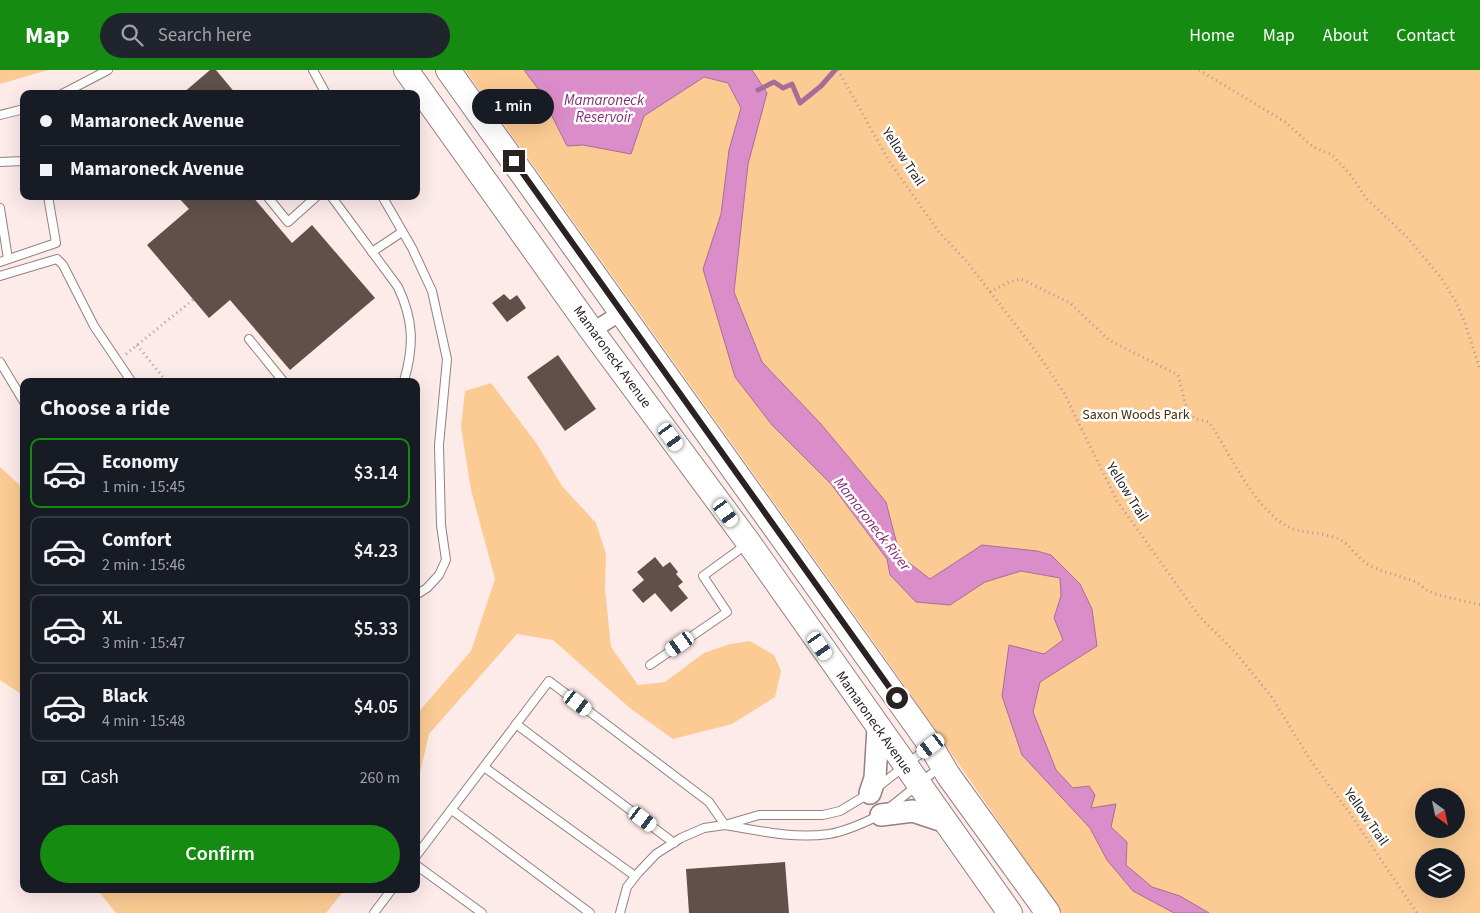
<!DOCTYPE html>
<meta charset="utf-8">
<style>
:root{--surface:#171b24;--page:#20242c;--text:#f1f3f6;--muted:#9ea1a6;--line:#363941;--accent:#158b12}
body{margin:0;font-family:"Source Sans 3",sans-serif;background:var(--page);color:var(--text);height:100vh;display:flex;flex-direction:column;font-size:19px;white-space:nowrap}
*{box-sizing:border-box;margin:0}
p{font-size:16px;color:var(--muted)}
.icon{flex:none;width:28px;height:28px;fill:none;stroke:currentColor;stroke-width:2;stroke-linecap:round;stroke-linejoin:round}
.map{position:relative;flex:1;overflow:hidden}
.panel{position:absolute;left:20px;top:308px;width:400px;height:515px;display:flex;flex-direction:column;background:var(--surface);border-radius:10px;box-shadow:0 5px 20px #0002}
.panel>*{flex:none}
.hud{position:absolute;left:20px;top:20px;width:400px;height:110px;border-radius:10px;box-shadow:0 5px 20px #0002;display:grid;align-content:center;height:110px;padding:0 20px;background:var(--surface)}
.needle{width:32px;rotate:147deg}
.buttons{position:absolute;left:1415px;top:718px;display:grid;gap:10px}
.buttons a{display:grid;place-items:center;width:50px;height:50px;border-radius:50%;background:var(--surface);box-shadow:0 5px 20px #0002;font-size:25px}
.end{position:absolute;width:22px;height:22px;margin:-11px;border:6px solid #2a2222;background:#fff;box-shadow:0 0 0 2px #fff}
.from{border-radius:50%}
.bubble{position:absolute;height:35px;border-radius:18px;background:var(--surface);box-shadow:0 5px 20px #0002;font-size:16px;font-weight:600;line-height:35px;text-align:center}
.car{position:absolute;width:15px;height:30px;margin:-15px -8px;border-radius:6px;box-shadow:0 0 4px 1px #0007;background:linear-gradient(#fff 24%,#345 0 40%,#fff 0 76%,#345 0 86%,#fff 0)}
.hud b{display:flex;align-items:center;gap:18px;height:48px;font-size:19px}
.hud b+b{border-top:1px solid var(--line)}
.hud i{width:12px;height:12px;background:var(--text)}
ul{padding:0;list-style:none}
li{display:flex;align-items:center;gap:15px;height:70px;margin:0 10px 8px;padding:0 10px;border:2px solid var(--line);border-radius:10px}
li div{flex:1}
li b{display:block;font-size:19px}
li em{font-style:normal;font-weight:600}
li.active{border-color:var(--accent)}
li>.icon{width:45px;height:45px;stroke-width:1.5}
h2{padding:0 20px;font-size:22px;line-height:60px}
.pay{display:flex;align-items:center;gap:12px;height:55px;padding:0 20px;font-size:19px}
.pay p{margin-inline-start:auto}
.primary-button{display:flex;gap:10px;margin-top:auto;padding:10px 20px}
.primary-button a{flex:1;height:58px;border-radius:30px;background:var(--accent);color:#fff;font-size:20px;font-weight:600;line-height:58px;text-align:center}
header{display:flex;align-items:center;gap:30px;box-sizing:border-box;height:70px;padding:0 25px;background:var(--accent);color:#fff}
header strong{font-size:24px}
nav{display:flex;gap:28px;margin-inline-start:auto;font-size:18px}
.search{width:350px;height:45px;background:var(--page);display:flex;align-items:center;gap:12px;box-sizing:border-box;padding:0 18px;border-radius:28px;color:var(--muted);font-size:19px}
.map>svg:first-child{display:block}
.green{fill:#fbcb93;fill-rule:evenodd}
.water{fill:#db8dca;stroke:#a66d98}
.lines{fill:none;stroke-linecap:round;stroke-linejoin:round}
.stream{stroke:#a66d98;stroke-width:5}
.building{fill:#605049}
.lane-casing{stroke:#94807e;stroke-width:10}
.street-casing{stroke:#94807e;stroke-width:18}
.secondary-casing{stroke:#94807e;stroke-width:24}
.primary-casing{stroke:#94807e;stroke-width:26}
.path{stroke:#a99b9a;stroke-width:3;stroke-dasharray:1 4;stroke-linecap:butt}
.lane{stroke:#fff;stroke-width:8}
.street{stroke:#fff;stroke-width:15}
.secondary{stroke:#fff;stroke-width:21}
.primary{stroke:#fff;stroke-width:24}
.route{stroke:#2a2222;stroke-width:6}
.labels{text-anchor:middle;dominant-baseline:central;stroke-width:5;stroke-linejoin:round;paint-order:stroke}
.street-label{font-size:14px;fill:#2a2222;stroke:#fff}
.park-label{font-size:14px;fill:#482f0b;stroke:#fff}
.water-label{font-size:15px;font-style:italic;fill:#872c78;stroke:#fff}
</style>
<header>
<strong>Map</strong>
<div class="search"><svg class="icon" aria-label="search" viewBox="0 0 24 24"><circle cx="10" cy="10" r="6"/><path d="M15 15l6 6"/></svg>Search here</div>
<nav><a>Home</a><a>Map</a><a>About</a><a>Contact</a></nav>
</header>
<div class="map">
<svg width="1480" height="843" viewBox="0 0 1480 843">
<rect width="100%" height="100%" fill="#fdebea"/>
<g class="green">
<path d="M0,0H48L0,14Z"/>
<path d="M465,0H1480V843H1062L883,585ZM1424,726H1456V759H1424ZM1424,786H1456V819H1424Z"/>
<path d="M491,313L537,374L562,416L596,453L606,484L605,519L611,577L638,615L665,612L704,583L730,574L750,571L774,585L781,601L775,627L732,654L673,669L631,639L553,570L517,564L429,664L416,720V645L471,581L495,509L471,420L461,357L465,321Z"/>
<path d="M0,397L24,419V626L0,610Z"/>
<path d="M97,819H345L326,843H116Z"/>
</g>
<path class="water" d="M524,0H752L767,23L748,94L734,222L762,292L820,353L886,432L900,486L930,509L982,475L1037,481L1051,485L1080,514L1092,539L1097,576L1040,612L1033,642L1056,700L1073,718L1089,716L1095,725L1091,738L1116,734L1111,757L1127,772L1126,795L1152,817L1180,826L1209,843H1174L1133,821L1107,790L1090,758L1022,685L1002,626L1009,575L1044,584L1063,570L1054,548L1061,526L1060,508L1021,501L985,512L950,535L916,532L890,505L887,489L831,414L772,355L735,307L703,199L721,144L729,80L741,38L728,13L704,7L644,46L631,84L583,75L567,76L539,20Z"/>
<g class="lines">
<path class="stream" d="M758,20L774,12L783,18L792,14L800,33L821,16L835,0"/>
</g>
<g class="building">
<path d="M210,0H216L236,24H182Z"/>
<path d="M177,126H252L292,173L312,155L375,228L290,300L230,230L209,248L147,175L189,139Z"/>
<path d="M504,224L510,230L517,225L526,238L507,252L492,233Z"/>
<path d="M558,285L596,339L565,361L527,307Z"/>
<path d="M655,487L663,497L670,492L678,502L676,504L683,512L678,516L688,528L671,542L655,523L643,533L632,520L644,510L637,502Z"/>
<path d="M785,792L789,843H689L686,799Z"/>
</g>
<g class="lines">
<g class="lane-casing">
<g id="lane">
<path d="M313,0L326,24"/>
<path d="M62,24L108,0"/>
<path d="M0,45L24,39"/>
<path d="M0,92L24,91"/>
<path d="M267,126L288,152L317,126"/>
<path d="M331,126L398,217C414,251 414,276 404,311"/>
<path d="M382,126L412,178L432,221L447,289L439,375L441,455L446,490L439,505L427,518L416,525"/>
<path d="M0,138L8,189"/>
<path d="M372,182L402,162"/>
<path d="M0,192L56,173L48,126"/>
<path d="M0,206L57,189L63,195L94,256L131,311"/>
<path d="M249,269L283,311"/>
<path d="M0,292L24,332"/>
<path d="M650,595L727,542L703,506L747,474"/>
<path d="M516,654L674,773"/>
<path d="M484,697L635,806"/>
<path d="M879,716L929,677"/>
<path d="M889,738L940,697"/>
<path d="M452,740L590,843"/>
<path d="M416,786L549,611L709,732L725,755C760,761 794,769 829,764C847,761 864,753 880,745"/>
<path d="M416,795L482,843"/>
<path d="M374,843L392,819"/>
<path d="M620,843L627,817L638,803L656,784L681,768L704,758L725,755L759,745H823L840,741L870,723"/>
</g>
</g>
<g class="street-casing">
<path id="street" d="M592,261L622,242"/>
</g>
<g class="secondary-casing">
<g id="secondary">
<path d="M870,723L875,708L878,658"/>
<path d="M881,745L913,741L943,751"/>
</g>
</g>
<g class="primary-casing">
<g id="primary">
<path d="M406,0L592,261L749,473L1010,843"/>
<path d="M448,0L931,676L948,705L1048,843"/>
</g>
</g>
<g class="path">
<path d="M838,0L889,91L939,162L968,193L1038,284L1064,323L1117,431L1199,546L1236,583L1271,626L1311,691L1349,742L1417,843"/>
<path d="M1199,0L1285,52L1313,77L1331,84L1349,103L1367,129L1408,168L1441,208L1456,232L1465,253L1480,299"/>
<path d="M990,222L1009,212L1021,209L1070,233L1109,270L1178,305L1188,343L1196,349L1209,352C1229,382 1245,419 1271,444C1295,467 1307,459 1334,467C1350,472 1355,487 1369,495C1384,503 1400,506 1416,512C1420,514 1424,519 1428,521C1444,528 1464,530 1480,535"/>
<path d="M137,275L166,311"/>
<path d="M126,284L194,229"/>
</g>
<use href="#lane" class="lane"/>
<use href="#street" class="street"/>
<use href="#secondary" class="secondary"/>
<use href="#primary" class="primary"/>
</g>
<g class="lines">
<path class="route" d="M514,91L897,628"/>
</g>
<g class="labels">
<g class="street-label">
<text transform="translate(903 87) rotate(57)">Yellow Trail</text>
<text transform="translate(612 287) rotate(54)">Mamaroneck Avenue</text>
<text transform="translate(1127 422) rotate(58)">Yellow Trail</text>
<text transform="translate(874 653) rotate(55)">Mamaroneck Avenue</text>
<text transform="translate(1366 747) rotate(55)">Yellow Trail</text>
</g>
<g class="park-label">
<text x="1136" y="345">Saxon Woods Park</text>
</g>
<g class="water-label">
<text x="604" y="30">Mamaroneck<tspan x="604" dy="17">Reservoir</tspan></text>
<text transform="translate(872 454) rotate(52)">Mamaroneck River</text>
</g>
</g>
</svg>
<div class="buttons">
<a><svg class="needle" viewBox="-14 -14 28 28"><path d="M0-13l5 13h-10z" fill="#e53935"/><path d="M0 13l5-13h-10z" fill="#9ea1a6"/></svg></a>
<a><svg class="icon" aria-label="layers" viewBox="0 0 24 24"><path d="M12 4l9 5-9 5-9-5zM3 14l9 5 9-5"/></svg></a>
</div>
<i class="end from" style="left:897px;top:628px"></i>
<i class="end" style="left:514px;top:91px"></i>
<div class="bubble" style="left:472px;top:19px;width:82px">1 min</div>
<i class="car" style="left:671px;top:367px;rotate:144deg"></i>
<i class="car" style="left:726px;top:443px;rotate:144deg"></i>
<i class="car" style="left:680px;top:574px;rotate:235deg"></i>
<i class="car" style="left:820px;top:576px;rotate:145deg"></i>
<i class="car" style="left:578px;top:633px;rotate:127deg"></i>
<i class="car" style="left:931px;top:676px;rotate:233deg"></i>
<i class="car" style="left:643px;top:749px;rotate:127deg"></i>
<div class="hud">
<b><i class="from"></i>Mamaroneck Avenue</b>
<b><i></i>Mamaroneck Avenue</b>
</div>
<section class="panel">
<h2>Choose a ride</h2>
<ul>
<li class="active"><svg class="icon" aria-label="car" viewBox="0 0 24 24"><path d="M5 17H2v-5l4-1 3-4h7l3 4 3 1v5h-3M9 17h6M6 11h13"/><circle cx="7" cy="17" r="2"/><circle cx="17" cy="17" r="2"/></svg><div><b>Economy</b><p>1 min · 15:45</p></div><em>$3.14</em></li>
<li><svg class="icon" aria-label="car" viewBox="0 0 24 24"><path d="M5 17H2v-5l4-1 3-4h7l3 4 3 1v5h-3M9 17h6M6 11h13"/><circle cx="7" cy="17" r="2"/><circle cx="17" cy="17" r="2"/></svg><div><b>Comfort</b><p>2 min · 15:46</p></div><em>$4.23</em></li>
<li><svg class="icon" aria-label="car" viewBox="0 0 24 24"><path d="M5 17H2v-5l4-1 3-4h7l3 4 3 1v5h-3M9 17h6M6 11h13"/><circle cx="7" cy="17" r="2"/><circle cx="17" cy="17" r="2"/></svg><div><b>XL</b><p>3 min · 15:47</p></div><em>$5.33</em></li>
<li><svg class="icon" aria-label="car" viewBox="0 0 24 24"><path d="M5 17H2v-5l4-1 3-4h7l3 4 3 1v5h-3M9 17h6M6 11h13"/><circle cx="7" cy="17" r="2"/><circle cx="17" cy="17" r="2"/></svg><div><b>Black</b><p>4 min · 15:48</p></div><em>$4.05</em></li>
</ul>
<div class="pay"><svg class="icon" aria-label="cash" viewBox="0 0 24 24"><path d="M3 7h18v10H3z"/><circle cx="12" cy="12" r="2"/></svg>Cash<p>260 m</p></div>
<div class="primary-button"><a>Confirm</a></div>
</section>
</div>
